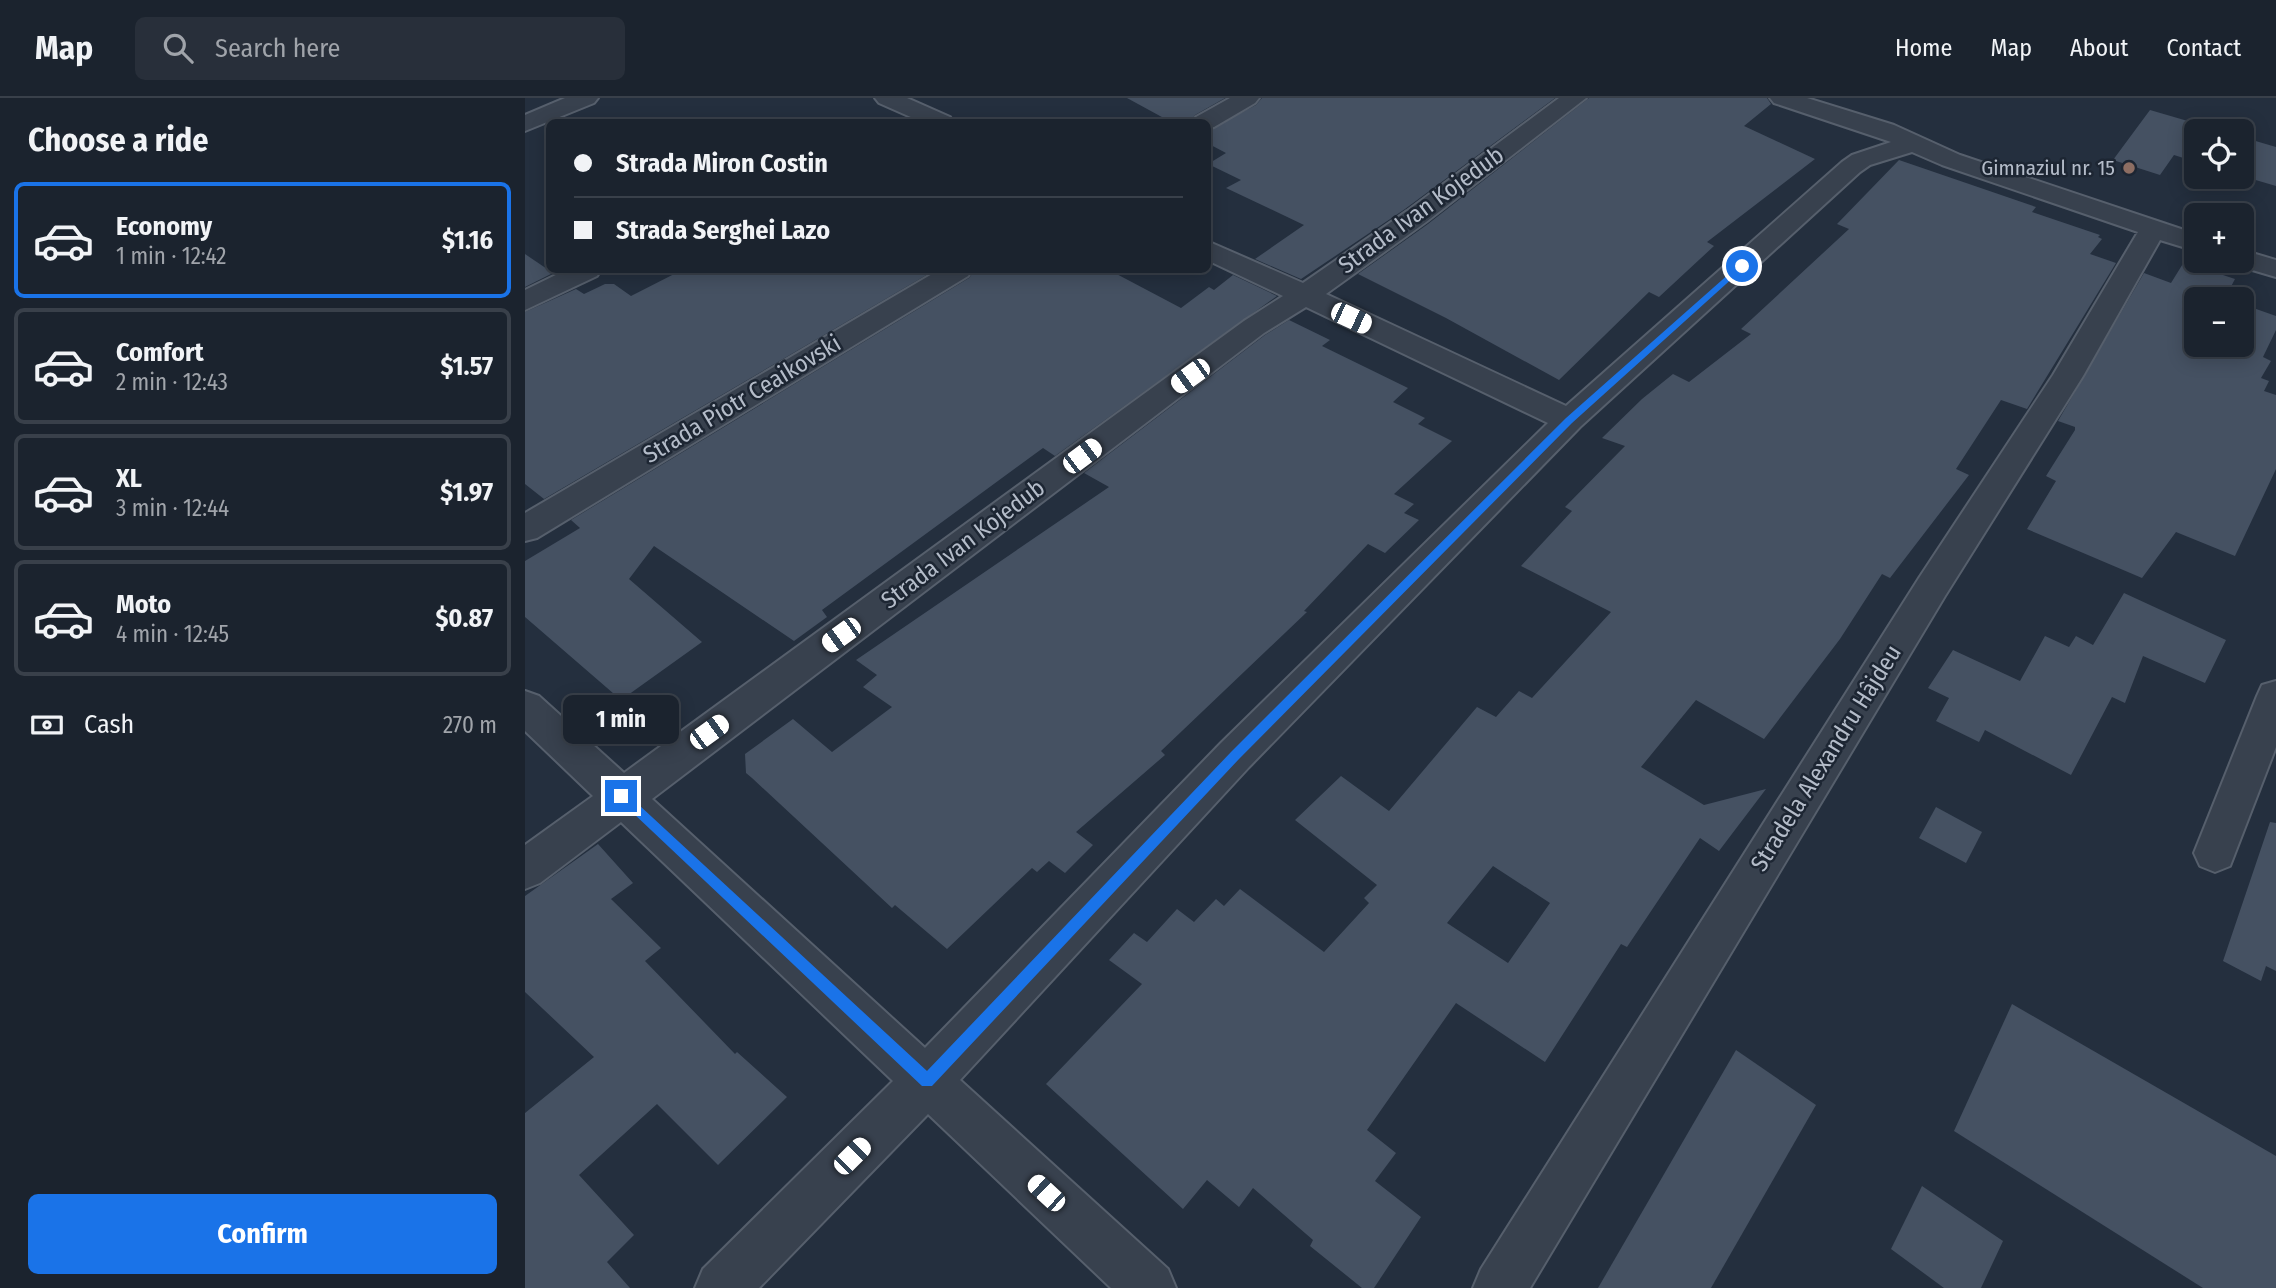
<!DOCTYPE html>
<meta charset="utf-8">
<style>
:root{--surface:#1b232e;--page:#282f3a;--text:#f1f3f6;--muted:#a0a4aa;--line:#39404a;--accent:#1a73e8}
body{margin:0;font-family:"Fira Sans Condensed",sans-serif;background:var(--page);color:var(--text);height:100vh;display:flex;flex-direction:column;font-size:26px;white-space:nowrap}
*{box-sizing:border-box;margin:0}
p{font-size:23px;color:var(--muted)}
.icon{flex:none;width:38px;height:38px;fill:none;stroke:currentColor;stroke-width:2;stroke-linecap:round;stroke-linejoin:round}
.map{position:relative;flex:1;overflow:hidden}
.sheet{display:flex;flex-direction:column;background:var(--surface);width:525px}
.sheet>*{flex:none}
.top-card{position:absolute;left:21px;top:21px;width:665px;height:154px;border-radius:10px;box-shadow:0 4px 18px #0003,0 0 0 2px var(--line);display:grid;align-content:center;height:154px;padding:0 28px;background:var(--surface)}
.controls{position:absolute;left:1659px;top:21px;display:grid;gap:14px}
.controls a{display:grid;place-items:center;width:70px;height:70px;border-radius:10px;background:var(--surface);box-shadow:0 4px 18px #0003,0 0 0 2px var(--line);font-size:35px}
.end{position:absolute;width:32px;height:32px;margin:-16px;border:9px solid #1a73e8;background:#fff;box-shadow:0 0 0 4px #fff}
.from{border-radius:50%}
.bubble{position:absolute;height:49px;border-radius:10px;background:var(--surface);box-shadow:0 4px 18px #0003,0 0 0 2px var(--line);font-size:23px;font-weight:700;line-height:49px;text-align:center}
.car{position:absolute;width:21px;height:42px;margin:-21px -10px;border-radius:9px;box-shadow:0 0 5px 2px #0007;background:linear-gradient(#fff 24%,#345 0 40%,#fff 0 76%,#345 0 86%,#fff 0)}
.top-card b{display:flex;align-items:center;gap:24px;height:66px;font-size:26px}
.top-card b+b{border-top:2px solid var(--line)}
.top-card i{width:18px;height:18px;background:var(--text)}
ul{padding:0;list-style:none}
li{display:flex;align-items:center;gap:21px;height:116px;margin:0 14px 10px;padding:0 14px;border:4px solid var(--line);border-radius:10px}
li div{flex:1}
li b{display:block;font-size:26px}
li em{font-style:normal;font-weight:700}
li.selected{border-color:var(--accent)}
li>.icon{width:63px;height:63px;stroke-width:1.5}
h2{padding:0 28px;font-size:32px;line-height:84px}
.pay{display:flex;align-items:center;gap:18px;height:77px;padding:0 28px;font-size:26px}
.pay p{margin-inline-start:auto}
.button{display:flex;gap:14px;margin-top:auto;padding:14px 28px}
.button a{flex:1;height:80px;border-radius:10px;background:var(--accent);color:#fff;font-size:28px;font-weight:700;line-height:80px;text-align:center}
header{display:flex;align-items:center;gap:42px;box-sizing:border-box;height:98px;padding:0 35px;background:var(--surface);border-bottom:2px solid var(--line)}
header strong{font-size:33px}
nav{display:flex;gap:38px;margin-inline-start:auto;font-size:24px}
.search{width:490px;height:63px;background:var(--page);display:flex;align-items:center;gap:18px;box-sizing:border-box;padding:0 24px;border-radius:10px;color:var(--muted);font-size:26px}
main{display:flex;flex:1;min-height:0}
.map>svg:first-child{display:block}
.building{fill:#455162;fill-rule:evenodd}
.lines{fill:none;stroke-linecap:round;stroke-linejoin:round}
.minor-casing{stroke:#565f6c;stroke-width:4}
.minor{fill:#38414e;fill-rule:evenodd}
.route{fill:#1a73e8}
.education-dot{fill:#8d6e63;stroke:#1d2633;stroke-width:2.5}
.labels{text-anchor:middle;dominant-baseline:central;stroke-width:5;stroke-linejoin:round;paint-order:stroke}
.far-poi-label{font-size:21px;fill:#b4bcc9;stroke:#1d2633;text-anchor:end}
.street-label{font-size:24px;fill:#b4bcc9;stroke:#1d2633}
</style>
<header>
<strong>Map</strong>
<div class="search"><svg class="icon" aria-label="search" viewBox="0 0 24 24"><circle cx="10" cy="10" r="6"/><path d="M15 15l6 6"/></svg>Search here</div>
<nav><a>Home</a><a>Map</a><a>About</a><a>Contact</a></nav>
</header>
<main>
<section class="sheet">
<h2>Choose a ride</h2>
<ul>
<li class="selected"><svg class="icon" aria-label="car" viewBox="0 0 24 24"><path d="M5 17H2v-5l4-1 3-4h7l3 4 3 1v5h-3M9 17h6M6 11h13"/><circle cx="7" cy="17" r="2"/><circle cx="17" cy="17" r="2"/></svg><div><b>Economy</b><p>1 min · 12:42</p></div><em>$1.16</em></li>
<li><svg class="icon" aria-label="car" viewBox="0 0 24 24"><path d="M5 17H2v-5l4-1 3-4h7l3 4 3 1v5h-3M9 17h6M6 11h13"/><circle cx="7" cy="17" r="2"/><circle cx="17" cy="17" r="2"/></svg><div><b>Comfort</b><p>2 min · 12:43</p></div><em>$1.57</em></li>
<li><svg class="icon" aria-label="car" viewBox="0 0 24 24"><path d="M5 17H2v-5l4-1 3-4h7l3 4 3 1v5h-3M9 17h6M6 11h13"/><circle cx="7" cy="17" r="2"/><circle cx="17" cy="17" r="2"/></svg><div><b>XL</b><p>3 min · 12:44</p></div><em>$1.97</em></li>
<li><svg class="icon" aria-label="car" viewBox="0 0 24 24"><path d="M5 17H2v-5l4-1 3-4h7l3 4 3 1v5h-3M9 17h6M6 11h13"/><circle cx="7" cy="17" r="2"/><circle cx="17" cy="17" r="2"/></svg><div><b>Moto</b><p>4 min · 12:45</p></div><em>$0.87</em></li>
</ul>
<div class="pay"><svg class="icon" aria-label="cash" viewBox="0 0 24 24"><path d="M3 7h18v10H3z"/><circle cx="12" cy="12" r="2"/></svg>Cash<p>270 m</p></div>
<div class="button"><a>Confirm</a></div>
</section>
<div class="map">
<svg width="1751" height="1190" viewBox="0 0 1751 1190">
<rect width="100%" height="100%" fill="#242f3e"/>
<g class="building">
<path d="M602,0H700L670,17L665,24H646Z"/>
<path d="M737,0H1030L880,111L776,181L730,161L779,127L701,90L716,82L683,66L701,55L682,45V33L731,7Z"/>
<path d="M1064,0H1242L1246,6L1219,28L1290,61L1182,144L1189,148L1134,199L1124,194L1034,282L921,220L833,176L903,126Z"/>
<path d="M1625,12L1697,33H1671V64L1649,57L1635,77L1588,62Z"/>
<path d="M1717,39L1751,49V88L1717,78Z"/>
<path d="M1374,62L1511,109L1507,114L1575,137L1573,139L1577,141L1565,156L1591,165L1502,311L1476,302L1431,371L1444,377L1365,480L1357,476L1315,541L1239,641L1171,602L1116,669L1179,707L1241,691L1194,753L1175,740L1102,849L1096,846L1020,964L931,905L842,1032L871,1055L850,1083L896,1119L849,1190H837L785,1148L788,1142L728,1090L714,1109L682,1082L658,1111L521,986L617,886L584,862L609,835L622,844L652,811L669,824L691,801L699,808L715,791L799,854L844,805L839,800L852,787L770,722L816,678L864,713L952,609L971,619L994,593L1007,600L1086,514L996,468L1047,413L1040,409L1100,348L1077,340L1117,301L1148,276L1164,284L1226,236L1216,231L1324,131L1312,126ZM968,768L1025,805L983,865L922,825Z"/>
<path d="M0,156L28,175L0,189Z"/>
<path d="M1659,164L1710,181L1700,200L1703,201H1671V247H1717V206L1751,218V232L1738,259L1746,263L1736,280L1744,283L1739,293L1751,297V371L1710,458L1651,434L1617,480L1502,431L1531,383L1521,378L1550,332V329L1533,323L1619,175L1646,185Z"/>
<path d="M157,172H410L19,401L0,386V214L51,191L59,196L80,186H89L106,198Z"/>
<path d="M450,172H584L656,210L684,189L689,192L708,177L752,198L530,358L518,350L297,512L302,519L269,543L129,448L104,481L177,544L96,602L0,519V463L55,430L46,422L444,180Z"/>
<path d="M764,222L805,242L797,248L883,290L868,304L900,320L893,326L927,343L869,396L889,406L879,415L894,422L860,455L843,446L779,513L782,514L636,653L640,657L551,734L568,747L540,775L524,763L512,774L507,770L422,851L370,807L367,810L227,680L221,675L220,656L268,621L307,654L367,609L338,589L352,577L331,562L584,389L559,375L740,237Z"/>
<path d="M1599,495L1701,542L1680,585L1618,558L1600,605L1587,599L1546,677L1460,632L1454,644L1411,623L1424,600L1403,590L1428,552L1495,583L1520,538L1544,549L1551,538L1568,547Z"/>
<path d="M1411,709L1457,734L1441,765L1394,740Z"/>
<path d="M1745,724L1751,725V873L1741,868L1736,883L1698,863Z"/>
<path d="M73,746L108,785L86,801L136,850L120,863L210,956L212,954L262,999L193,1067L132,1006L54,1077L109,1137L82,1164L105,1190H0V1015L69,959L0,894V798Z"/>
<path d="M1487,906L1751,1058V1190H1678L1429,1033Z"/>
<path d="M1211,952L1291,1007L1186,1190H1073Z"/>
<path d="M1397,1088L1478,1143L1456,1190H1419L1366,1151Z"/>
</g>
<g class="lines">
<g class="minor-casing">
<g id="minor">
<path d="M40,0H73L69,5L0,33V17Z"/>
<path d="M350,0H382L425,19L428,24H397L354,5Z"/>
<path d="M705,0H734L730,5L689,29L682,31V24H668L671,19Z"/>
<path d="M1034,0H1061L901,124L801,196L1041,308L1317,64L1327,57L1366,44L1249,5L1245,0H1282L1369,27L1435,57L1671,136V153L1635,142L1558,278L1420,498L1005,1190H948L956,1171L1394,480L1528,277L1613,134L1417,67L1387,54L1345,67L1335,74L1055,329L724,669L435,982L643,1171L651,1190H586L403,1016L234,1190H170L178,1171L368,983L96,724L15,785L0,791V747L68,698L0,633V593L14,598L99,675L719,223L758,198L682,162V143L778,185L882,113ZM781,209L1023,325L696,645L400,950L127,701L739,235Z"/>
<path d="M1717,152L1751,162V179L1707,166L1705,163H1717Z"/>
<path d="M41,172H76L72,178L0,212V192Z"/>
<path d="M414,172H447L443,178L12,440L0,443V415Z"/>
<path d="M1751,583V649L1705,768L1690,774L1675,768L1669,755L1732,598L1737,587Z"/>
</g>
</g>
<use href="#minor" class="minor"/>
</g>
<path class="route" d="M1214,167L1221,168L1047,325L714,661L407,988H397L90,698L92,695H101L402,973L706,654L1041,320Z"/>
<circle class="education-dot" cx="1604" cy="70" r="7"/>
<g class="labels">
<g class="far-poi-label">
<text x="1590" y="70">Gimnaziul nr. 15</text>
</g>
<g class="street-label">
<text transform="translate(896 112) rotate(-36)">Strada Ivan Kojedub</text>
<text transform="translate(217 301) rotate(-31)">Strada Piotr Ceaikovski</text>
<text transform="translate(438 446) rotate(-37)">Strada Ivan Kojedub</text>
<text transform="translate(1301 660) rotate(-58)">Stradela Alexandru Hâjdeu</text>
</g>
</g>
</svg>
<div class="controls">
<a><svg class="icon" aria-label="locate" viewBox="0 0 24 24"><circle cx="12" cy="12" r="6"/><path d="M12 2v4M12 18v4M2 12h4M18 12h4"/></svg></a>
<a>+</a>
<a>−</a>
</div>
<i class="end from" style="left:1217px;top:168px"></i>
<i class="end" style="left:96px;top:698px"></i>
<div class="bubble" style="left:38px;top:597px;width:116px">1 min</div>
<i class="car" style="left:826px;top:220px;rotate:115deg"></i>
<i class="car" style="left:665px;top:278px;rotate:234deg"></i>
<i class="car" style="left:557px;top:358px;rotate:53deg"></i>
<i class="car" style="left:316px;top:537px;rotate:234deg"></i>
<i class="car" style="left:184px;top:634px;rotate:54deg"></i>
<i class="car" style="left:327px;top:1058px;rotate:45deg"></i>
<i class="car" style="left:521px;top:1095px;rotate:313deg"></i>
<div class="top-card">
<b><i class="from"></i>Strada Miron Costin</b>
<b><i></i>Strada Serghei Lazo</b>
</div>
</div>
</main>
